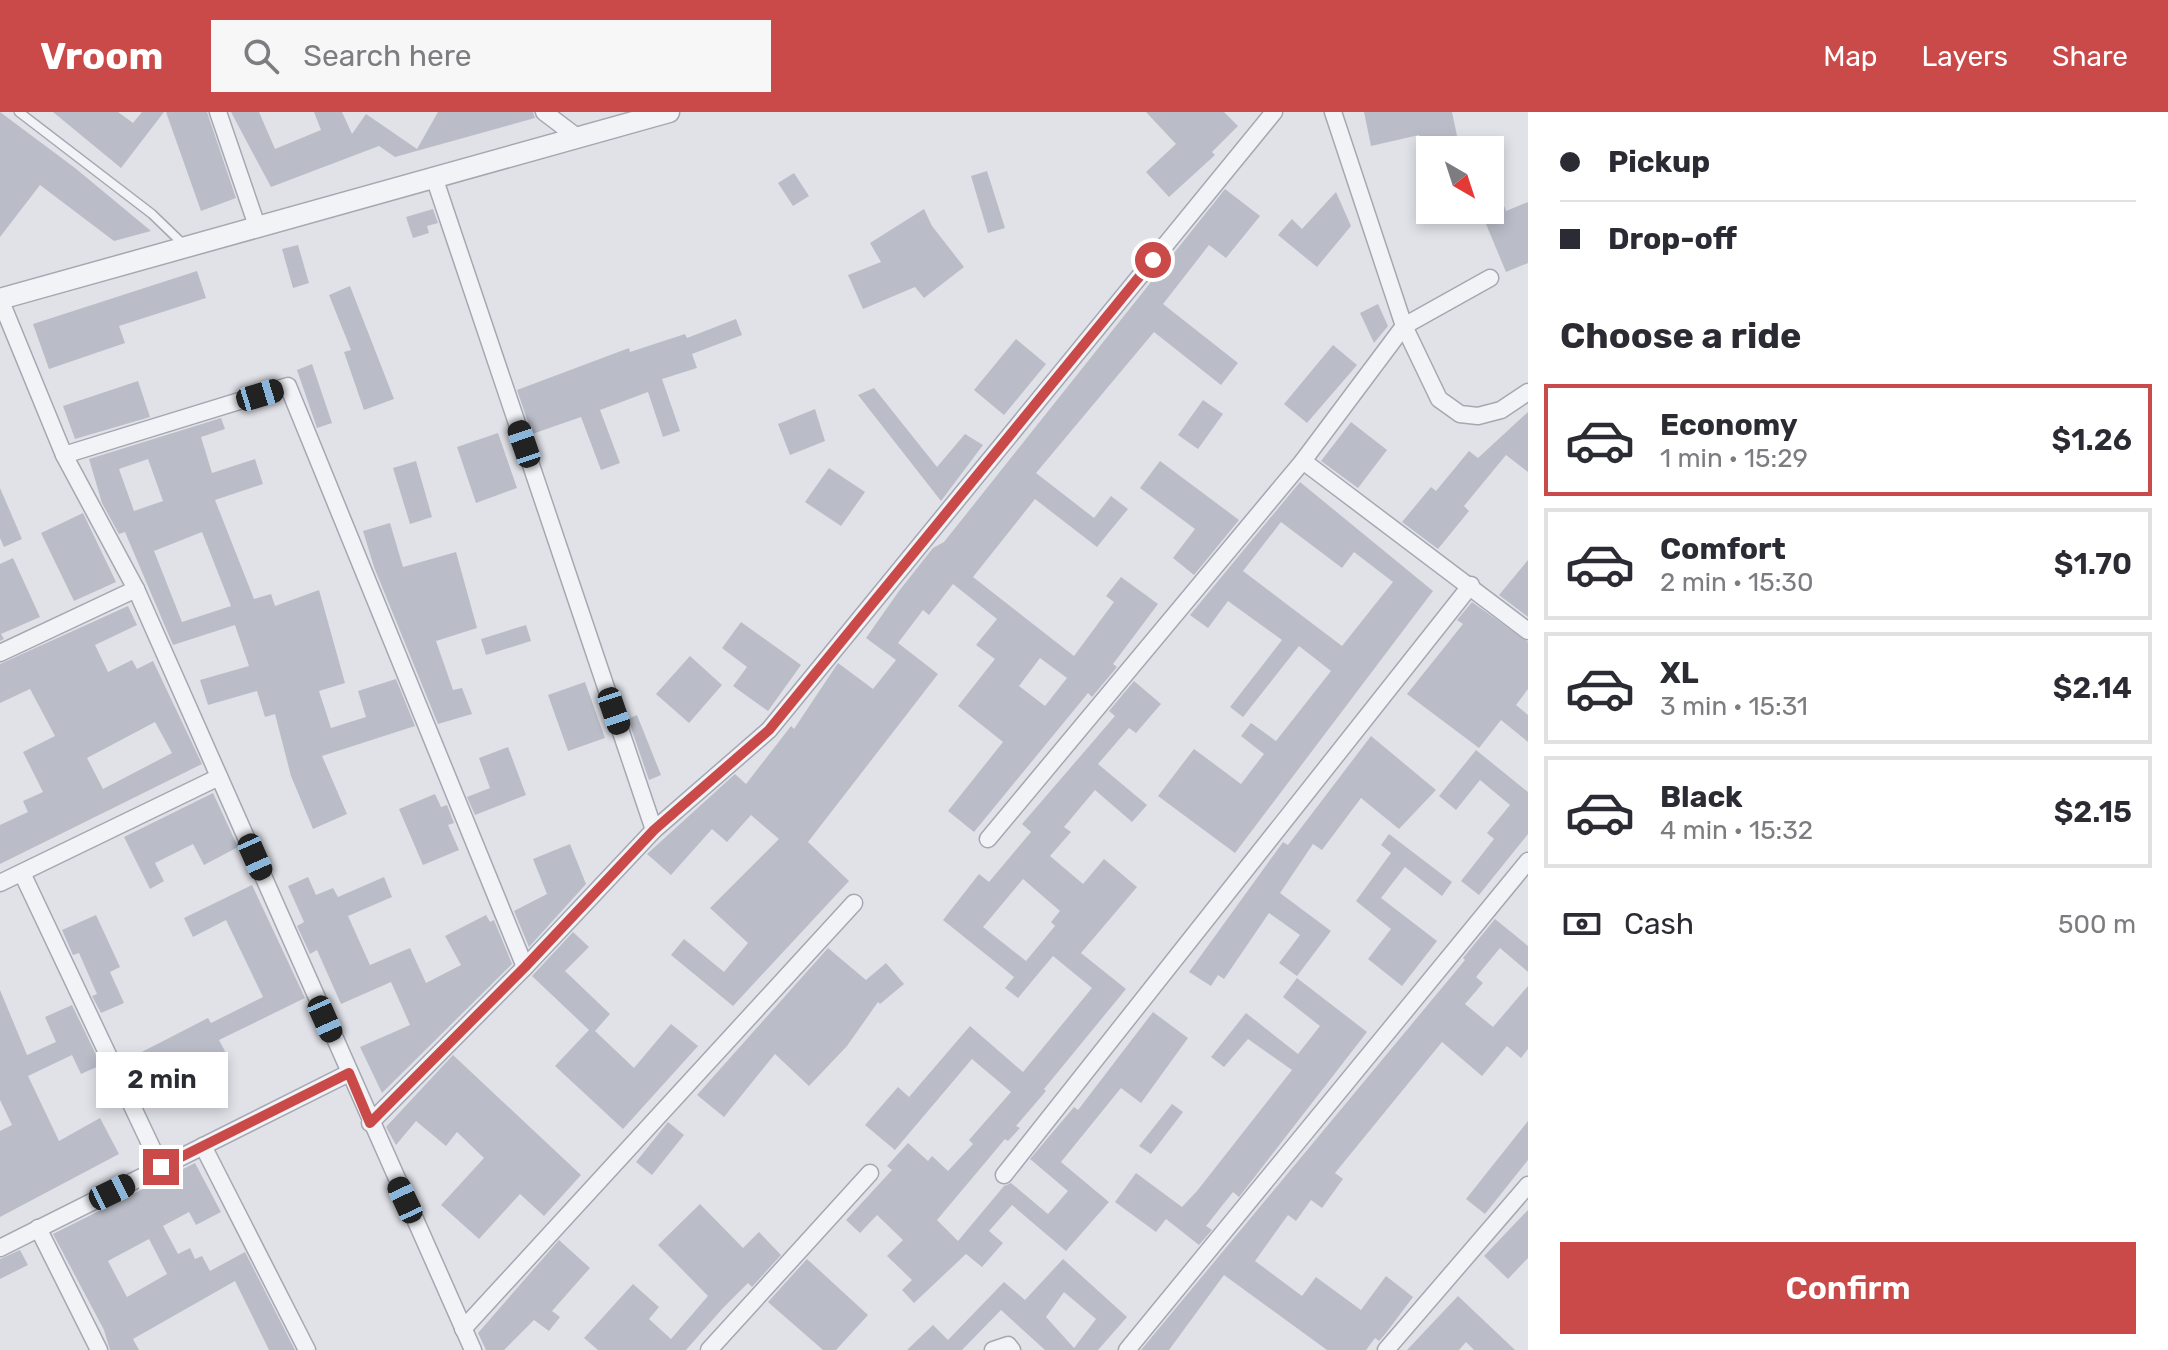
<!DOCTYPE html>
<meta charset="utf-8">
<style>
:root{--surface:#fff;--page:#f7f7f7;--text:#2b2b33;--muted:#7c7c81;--line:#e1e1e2;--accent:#ca4a49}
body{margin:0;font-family:Rubik,sans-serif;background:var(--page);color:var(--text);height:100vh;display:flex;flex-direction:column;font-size:30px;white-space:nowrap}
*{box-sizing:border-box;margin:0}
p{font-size:26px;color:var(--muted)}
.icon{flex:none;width:44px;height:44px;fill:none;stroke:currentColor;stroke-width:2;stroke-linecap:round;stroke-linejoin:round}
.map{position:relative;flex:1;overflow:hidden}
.sheet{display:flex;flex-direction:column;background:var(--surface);width:640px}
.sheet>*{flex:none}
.guide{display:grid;align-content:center;height:176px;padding:0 32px;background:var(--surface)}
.needle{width:52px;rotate:141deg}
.fabs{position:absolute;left:1416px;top:24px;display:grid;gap:16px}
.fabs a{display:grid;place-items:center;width:88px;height:88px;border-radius:0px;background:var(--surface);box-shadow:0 4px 12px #0003;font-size:40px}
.end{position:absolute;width:36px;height:36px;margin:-18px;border:10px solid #ca4a49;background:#fff;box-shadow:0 0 0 4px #fff}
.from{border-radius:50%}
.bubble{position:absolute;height:56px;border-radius:0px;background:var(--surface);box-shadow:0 4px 12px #0003;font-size:26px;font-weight:600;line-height:56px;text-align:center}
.car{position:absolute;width:24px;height:48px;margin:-24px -12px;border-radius:10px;box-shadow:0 0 6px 2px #0007;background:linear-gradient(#222 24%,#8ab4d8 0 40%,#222 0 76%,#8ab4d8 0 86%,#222 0)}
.guide b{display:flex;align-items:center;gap:28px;height:76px;font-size:30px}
.guide b+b{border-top:2px solid var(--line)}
.guide i{width:20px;height:20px;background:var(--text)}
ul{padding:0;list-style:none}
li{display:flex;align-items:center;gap:24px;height:112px;margin:0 16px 12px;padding:0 16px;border:4px solid var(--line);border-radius:0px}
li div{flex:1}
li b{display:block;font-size:30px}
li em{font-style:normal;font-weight:600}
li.selected{border-color:var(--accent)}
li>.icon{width:72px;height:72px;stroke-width:1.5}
h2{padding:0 32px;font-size:36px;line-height:96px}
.pay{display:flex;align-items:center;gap:20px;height:88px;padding:0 32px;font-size:30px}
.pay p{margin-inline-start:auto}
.action{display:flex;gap:16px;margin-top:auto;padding:16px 32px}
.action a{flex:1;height:92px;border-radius:0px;background:var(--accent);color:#fff;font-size:32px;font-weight:600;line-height:92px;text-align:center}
header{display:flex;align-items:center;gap:48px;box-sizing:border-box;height:112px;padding:0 40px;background:var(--accent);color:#fff}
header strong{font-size:38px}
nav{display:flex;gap:44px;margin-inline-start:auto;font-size:28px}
.search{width:560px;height:72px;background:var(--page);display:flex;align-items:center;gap:20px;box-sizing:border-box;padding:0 28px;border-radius:0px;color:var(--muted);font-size:30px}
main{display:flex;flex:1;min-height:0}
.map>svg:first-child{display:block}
.building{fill:#babdc8;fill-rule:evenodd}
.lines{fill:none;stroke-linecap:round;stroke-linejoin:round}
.service-casing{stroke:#a5a8b2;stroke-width:11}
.minor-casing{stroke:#a5a8b2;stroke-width:19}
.tertiary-casing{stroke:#a5a8b2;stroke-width:23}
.service{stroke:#f2f3f7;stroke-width:8}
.minor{stroke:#f2f3f7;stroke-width:16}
.tertiary{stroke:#f2f3f7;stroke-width:20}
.route{stroke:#ca4a49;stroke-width:10}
</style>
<header>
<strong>Vroom</strong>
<div class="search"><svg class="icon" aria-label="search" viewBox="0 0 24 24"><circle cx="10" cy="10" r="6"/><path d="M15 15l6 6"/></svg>Search here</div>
<nav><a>Map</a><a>Layers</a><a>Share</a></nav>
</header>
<main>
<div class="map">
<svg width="1528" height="1238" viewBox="0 0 1528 1238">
<rect width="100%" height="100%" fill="#e0e2e8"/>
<g class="building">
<path d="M0,0L75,56L151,119L114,129L40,73L0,125Z"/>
<path d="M53,0H118L133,11L142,0H164L121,56Z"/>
<path d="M166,0H207L236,86L201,99Z"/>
<path d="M231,0H259L275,37L321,18L314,0H342L352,22L366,2L417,37L438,0H533L535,6L395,45L379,34L271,75Z"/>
<path d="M1146,0H1224L1238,14L1212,40L1215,43L1169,85L1146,60L1176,32Z"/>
<path d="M1364,0H1452L1460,38H1442L1440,30L1422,35L1419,23L1371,34Z"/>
<path d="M987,59L1005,116L988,121L971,64Z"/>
<path d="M794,61L809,84L793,94L778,71Z"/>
<path d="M1225,77L1260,104L1226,146L1209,133L1163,192L1238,251L1221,273L1154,220L1036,361L1094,406L1111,384L1128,397L1097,435L1035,387L973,465L1074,544L1114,490L1106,484L1121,465L1158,492L1113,552L1117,555L1092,585L1088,581L974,720L948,699L1003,630L958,594L995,547L976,533L997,507L953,472L929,503L923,498L898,531L938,562L808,730L849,769L733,894L671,843L684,827L724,860L748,831L710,796L779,727L751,703L727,730L712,717L671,763L647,742L735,662L746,672L791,614L794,617L838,551L873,577L896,548L866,526L899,479L933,436L944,430ZM1040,546L1067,566L1045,594L1019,574Z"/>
<path d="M1336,80L1351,114L1317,155L1278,123L1292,107L1302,117Z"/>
<path d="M1528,90V151L1506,160L1481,100L1503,91L1506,99Z"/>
<path d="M433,97L438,111L427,114L429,121L413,126L406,105Z"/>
<path d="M924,97L932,114L964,155L924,186L915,175L863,197L848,163L881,150L870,131Z"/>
<path d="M298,133L309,171L293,176L282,137Z"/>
<path d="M197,159L206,186L119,214L125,231L49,257L33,212Z"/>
<path d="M350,174L394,287L364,298L344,240L351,238L329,183Z"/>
<path d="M1378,192L1388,214L1374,231L1360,201Z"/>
<path d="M736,207L742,223L692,242L697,256L662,267L680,319L663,325L648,280L600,298L620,351L601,358L581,305L532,322L517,278L629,236L630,240L685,222L687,226Z"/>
<path d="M1016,227L1046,252L1004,303L974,278Z"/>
<path d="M1333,233L1357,253L1307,311L1284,292Z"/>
<path d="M312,252L332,311L317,316L297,258Z"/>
<path d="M138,269L150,305L75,327L63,294Z"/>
<path d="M874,276L937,355L965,322L983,333L941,389L858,283Z"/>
<path d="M1203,288L1223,302L1198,337L1178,323Z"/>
<path d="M815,297L825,329L790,343L778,312Z"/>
<path d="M1528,300V360L1506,343L1464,394L1469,399L1438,437L1402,410L1431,375L1436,379L1469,339L1478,346Z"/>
<path d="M221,306L225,317L201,325L212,361L255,347L263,372L215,388L254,487L271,482L275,494L319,478L345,571L319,579L331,616L366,605L358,579L396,567L415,614L322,644L347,702L313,717L291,664L275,602L265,605L257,579L208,593L200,568L249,554L235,513L173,533L125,420L119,422L102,391L89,347ZM148,347L163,389L134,399L119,357ZM202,420L231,494L182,510L154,439Z"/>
<path d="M1351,310L1387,338L1358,376L1321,349Z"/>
<path d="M498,321L517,376L476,391L457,335Z"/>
<path d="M416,349L432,405L410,412L393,356Z"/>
<path d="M1160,349L1239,408L1194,463L1173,446L1195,417L1140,376Z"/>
<path d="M829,356L865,380L841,414L805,390Z"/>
<path d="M1300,370L1433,479L1235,741L1158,684L1194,637L1241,672L1264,642L1241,624L1251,611L1276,629L1331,559L1299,534L1243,605L1230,595L1282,528L1228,489L1208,516L1190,503ZM1281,410L1342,456L1354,440L1393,470L1342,534L1243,459Z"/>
<path d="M0,376L22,427L4,435L0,426Z"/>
<path d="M83,401L116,470L74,489L41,421Z"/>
<path d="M390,411L403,455L456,440L477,516L436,529L453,578L462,576L472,602L438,612L374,455L363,419Z"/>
<path d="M13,446L40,505L1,522L4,527L0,529V452Z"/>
<path d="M1528,448V505L1499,483Z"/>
<path d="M1472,490L1528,530V577L1516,593L1528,603V630L1501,608L1479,636L1407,582L1463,512L1457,508Z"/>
<path d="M128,494L137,513L95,533L108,560L132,548L137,557L153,549L202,652L0,752V713L28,700L23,689L43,680L23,640L55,624L30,577L0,591V552ZM155,610L172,641L103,677L87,646Z"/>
<path d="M741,510L801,553L768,599L733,574L747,555L722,536Z"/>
<path d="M526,513L531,529L486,543L481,527Z"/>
<path d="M690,544L722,573L689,611L656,582Z"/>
<path d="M1134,569L1161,592L1136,621L1129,616L1098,652L1147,693L1132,710L1095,678L1064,715L1071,720L1050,744L1083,772L1104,747L1137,775L1081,841L1126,877L1044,977L1046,979L1016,1014L1020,1016L1008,1029L1005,1027L937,1108L958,1129L1004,1074L1011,1071L1048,1102L1068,1079L1030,1047L1074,995L1078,998L1153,900L1188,926L1141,991L1121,976L1061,1050L1109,1090L1066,1139L1012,1093L989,1119L1003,1131L982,1155L966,1142L914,1191L902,1178L912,1168L887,1144L903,1128L877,1103L860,1121L846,1108L892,1058L887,1054L908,1031L928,1049L932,1044L948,1059L973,1032L969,1028L1011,980L972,947L895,1038L865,1013L898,975L909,985L970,914L1023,960L1092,876L1053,844L1018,886L1005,876L1014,865L943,808L979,762L989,770L1031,720L1022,712L1115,604L1109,599ZM1023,767L1060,799L1051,810L1055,814L1026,849L983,815Z"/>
<path d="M585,570L605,626L568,639L548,583Z"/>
<path d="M637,603L661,663L649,668L628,607Z"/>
<path d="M1371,624L1436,678L1399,717L1361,686L1322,738L1313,732L1280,781L1331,819L1297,864L1279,851L1300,823L1269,801L1224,867L1218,863L1211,874L1189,860L1283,730L1288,733Z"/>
<path d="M508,635L526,683L475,703L467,685L490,676L479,646Z"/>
<path d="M1476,638L1528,680V722L1479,783L1461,769L1494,727L1487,721L1510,693L1480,668L1456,698L1439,684Z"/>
<path d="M213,681L238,735L204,753L193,732L155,751L164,769L150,777L124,725Z"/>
<path d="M435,682L441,695L447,693L454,711L448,713L459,738L423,753L399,697Z"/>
<path d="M1389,722L1452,770L1442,784L1405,755L1381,786L1437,829L1402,874L1368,847L1391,817L1356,789L1391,741L1381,733Z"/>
<path d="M570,732L586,772L529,835L514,799L547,782L533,747Z"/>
<path d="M308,765L316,783L333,776L338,785L384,765L392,785L348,804L370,853L410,836L426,871L461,853L445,824L486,803L490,810L494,808L512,852L382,981L360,935L410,913L391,870L341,892L317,838L310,842L297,814L304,810L288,774Z"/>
<path d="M252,773L305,886L219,928L227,943L215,949L217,954L162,982L159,976L146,983L128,947L208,906L211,911L263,885L226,808L193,825L184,806Z"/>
<path d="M96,803L120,855L110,860L124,891L101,901L92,884L97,882L79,841L73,843L62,818Z"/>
<path d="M1495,807L1528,834V860L1500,836L1476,865L1483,871L1465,892L1493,915L1528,874V937L1521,946L1507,934L1482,964L1442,930L1335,1061L1343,1067L1322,1096L1311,1088L1296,1109L1288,1103L1255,1149L1302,1184L1316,1165L1361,1198L1386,1164L1413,1185L1386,1221L1379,1229L1375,1226L1366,1238H1327L1224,1163L1169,1238H1141L1465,848L1463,846Z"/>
<path d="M573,820L589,835L565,859L610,902L595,919L634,956L671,912L698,934L623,1017L555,954L589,918L532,864Z"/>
<path d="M828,836L866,868L886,851L904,872L880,892L878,890L847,934L809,974L775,942L724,1005L697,983Z"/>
<path d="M1297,866L1367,920L1239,1085L1233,1080L1206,1114L1212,1118L1199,1133L1166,1107L1156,1120L1115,1090L1136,1061L1182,1095L1197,1079L1292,958L1248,927L1224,955L1211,945L1246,901L1298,942L1320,914L1283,885Z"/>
<path d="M0,878L27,943L56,930L45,905L72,893L101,953L81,962L72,943L28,964L59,1029L100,1006L119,1042L0,1105V1019L12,1013L0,988Z"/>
<path d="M453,943L581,1063L544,1104L520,1082L479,1127L441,1093L484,1046L457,1020L446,1034L416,1009L396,1033L386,1015Z"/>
<path d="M1172,992L1183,1000L1151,1042L1139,1034Z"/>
<path d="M1528,1009V1048L1485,1102L1466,1087Z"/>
<path d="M668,1010L684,1023L652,1063L636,1050Z"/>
<path d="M195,1051L221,1100L196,1113L189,1100L163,1114L178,1142L190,1136L195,1147L202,1144L210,1159L245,1140L295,1238H269L235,1169L133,1227L139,1238H110L104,1218L53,1122ZM149,1127L167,1162L127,1185L108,1149Z"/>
<path d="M700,1092L743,1136L759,1120L781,1143L752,1175L748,1171L722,1197L686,1238H598L584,1226L633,1172L659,1195L649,1207L671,1227L708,1184L658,1133Z"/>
<path d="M1528,1098V1146L1508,1167L1484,1144Z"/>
<path d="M559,1128L590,1156L552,1199L560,1205L549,1219L534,1208L504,1238H486L478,1221Z"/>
<path d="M20,1138L28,1153L0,1167V1147Z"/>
<path d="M807,1147L868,1203L836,1238H823L768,1190Z"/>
<path d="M1063,1147L1127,1205L1098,1238H1045L1001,1198L962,1238H907L933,1213L948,1228L1004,1170L1025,1188ZM1064,1180L1096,1207L1074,1236L1046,1205Z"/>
<path d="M1458,1184L1515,1238H1474L1466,1230L1459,1238H1407Z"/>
</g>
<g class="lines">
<g class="service-casing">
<path id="service" d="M19,0L152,102L183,132"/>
</g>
<g class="minor-casing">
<g id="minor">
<path d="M218,0L257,114"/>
<path d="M544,0L577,25"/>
<path d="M1333,0L1404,214L1439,287L1460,302L1478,304L1501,298L1528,280"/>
<path d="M434,65L654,718"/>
<path d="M0,187L64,343L136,477L473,1238"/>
<path d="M64,343L288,274L525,855"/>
<path d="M1303,349L1528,519"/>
<path d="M0,541L136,477"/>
<path d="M988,727L1303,349L1404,214L1490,166"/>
<path d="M22,761L161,1055"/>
<path d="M0,771L219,665"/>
<path d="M370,1011L525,855L654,718L769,618L1274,0"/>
<path d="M203,1034L307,1238"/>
<path d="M1004,1063L1471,473"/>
<path d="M38,1116L99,1238"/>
<path d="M0,1136L349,961"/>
<path d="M463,1217L854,791"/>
<path d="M709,1238L870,1061"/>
<path d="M993,1238L1008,1233L1012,1238"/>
<path d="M1127,1238L1528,749"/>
<path d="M1386,1238L1528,1073"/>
</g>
</g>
<g class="tertiary-casing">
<path id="tertiary" d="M0,187L669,0"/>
</g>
<use href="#service" class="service"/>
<use href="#minor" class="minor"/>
<use href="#tertiary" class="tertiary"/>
</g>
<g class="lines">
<path class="route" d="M161,1055L349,961L370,1011L525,855L654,718L769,618L1153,148"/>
</g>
</svg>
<div class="fabs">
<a><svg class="needle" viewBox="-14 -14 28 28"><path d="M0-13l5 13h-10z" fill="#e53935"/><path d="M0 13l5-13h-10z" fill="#7c7c81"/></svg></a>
</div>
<i class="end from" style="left:1153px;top:148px"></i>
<i class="end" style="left:161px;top:1055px"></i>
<div class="bubble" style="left:96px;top:940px;width:132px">2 min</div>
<i class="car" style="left:260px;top:283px;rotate:73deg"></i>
<i class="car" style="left:524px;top:332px;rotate:341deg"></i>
<i class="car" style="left:614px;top:599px;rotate:161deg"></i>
<i class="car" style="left:255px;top:745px;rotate:156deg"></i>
<i class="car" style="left:325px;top:907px;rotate:156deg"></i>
<i class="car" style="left:112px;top:1080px;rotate:64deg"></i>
<i class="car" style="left:405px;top:1088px;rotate:335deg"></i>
</div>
<section class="sheet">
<div class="guide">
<b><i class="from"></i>Pickup</b>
<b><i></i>Drop-off</b>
</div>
<h2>Choose a ride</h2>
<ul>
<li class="selected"><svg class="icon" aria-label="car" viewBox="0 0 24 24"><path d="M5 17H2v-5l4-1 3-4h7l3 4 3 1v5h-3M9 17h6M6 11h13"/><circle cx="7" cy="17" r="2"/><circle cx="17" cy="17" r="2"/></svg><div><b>Economy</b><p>1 min · 15:29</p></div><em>$1.26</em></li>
<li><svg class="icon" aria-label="car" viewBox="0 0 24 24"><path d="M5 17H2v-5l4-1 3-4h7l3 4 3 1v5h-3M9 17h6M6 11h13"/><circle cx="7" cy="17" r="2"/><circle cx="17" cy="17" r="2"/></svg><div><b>Comfort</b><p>2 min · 15:30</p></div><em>$1.70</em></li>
<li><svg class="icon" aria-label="car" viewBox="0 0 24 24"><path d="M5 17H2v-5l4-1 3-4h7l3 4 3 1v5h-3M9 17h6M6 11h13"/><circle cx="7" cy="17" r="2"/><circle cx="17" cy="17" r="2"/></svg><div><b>XL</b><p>3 min · 15:31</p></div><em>$2.14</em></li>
<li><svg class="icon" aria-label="car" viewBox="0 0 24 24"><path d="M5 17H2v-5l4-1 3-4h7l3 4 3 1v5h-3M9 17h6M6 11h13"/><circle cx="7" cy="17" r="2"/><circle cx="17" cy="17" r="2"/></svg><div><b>Black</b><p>4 min · 15:32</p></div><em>$2.15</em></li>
</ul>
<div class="pay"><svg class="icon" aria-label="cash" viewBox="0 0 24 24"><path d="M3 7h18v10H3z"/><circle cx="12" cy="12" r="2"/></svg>Cash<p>500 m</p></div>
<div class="action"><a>Confirm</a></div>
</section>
</main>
